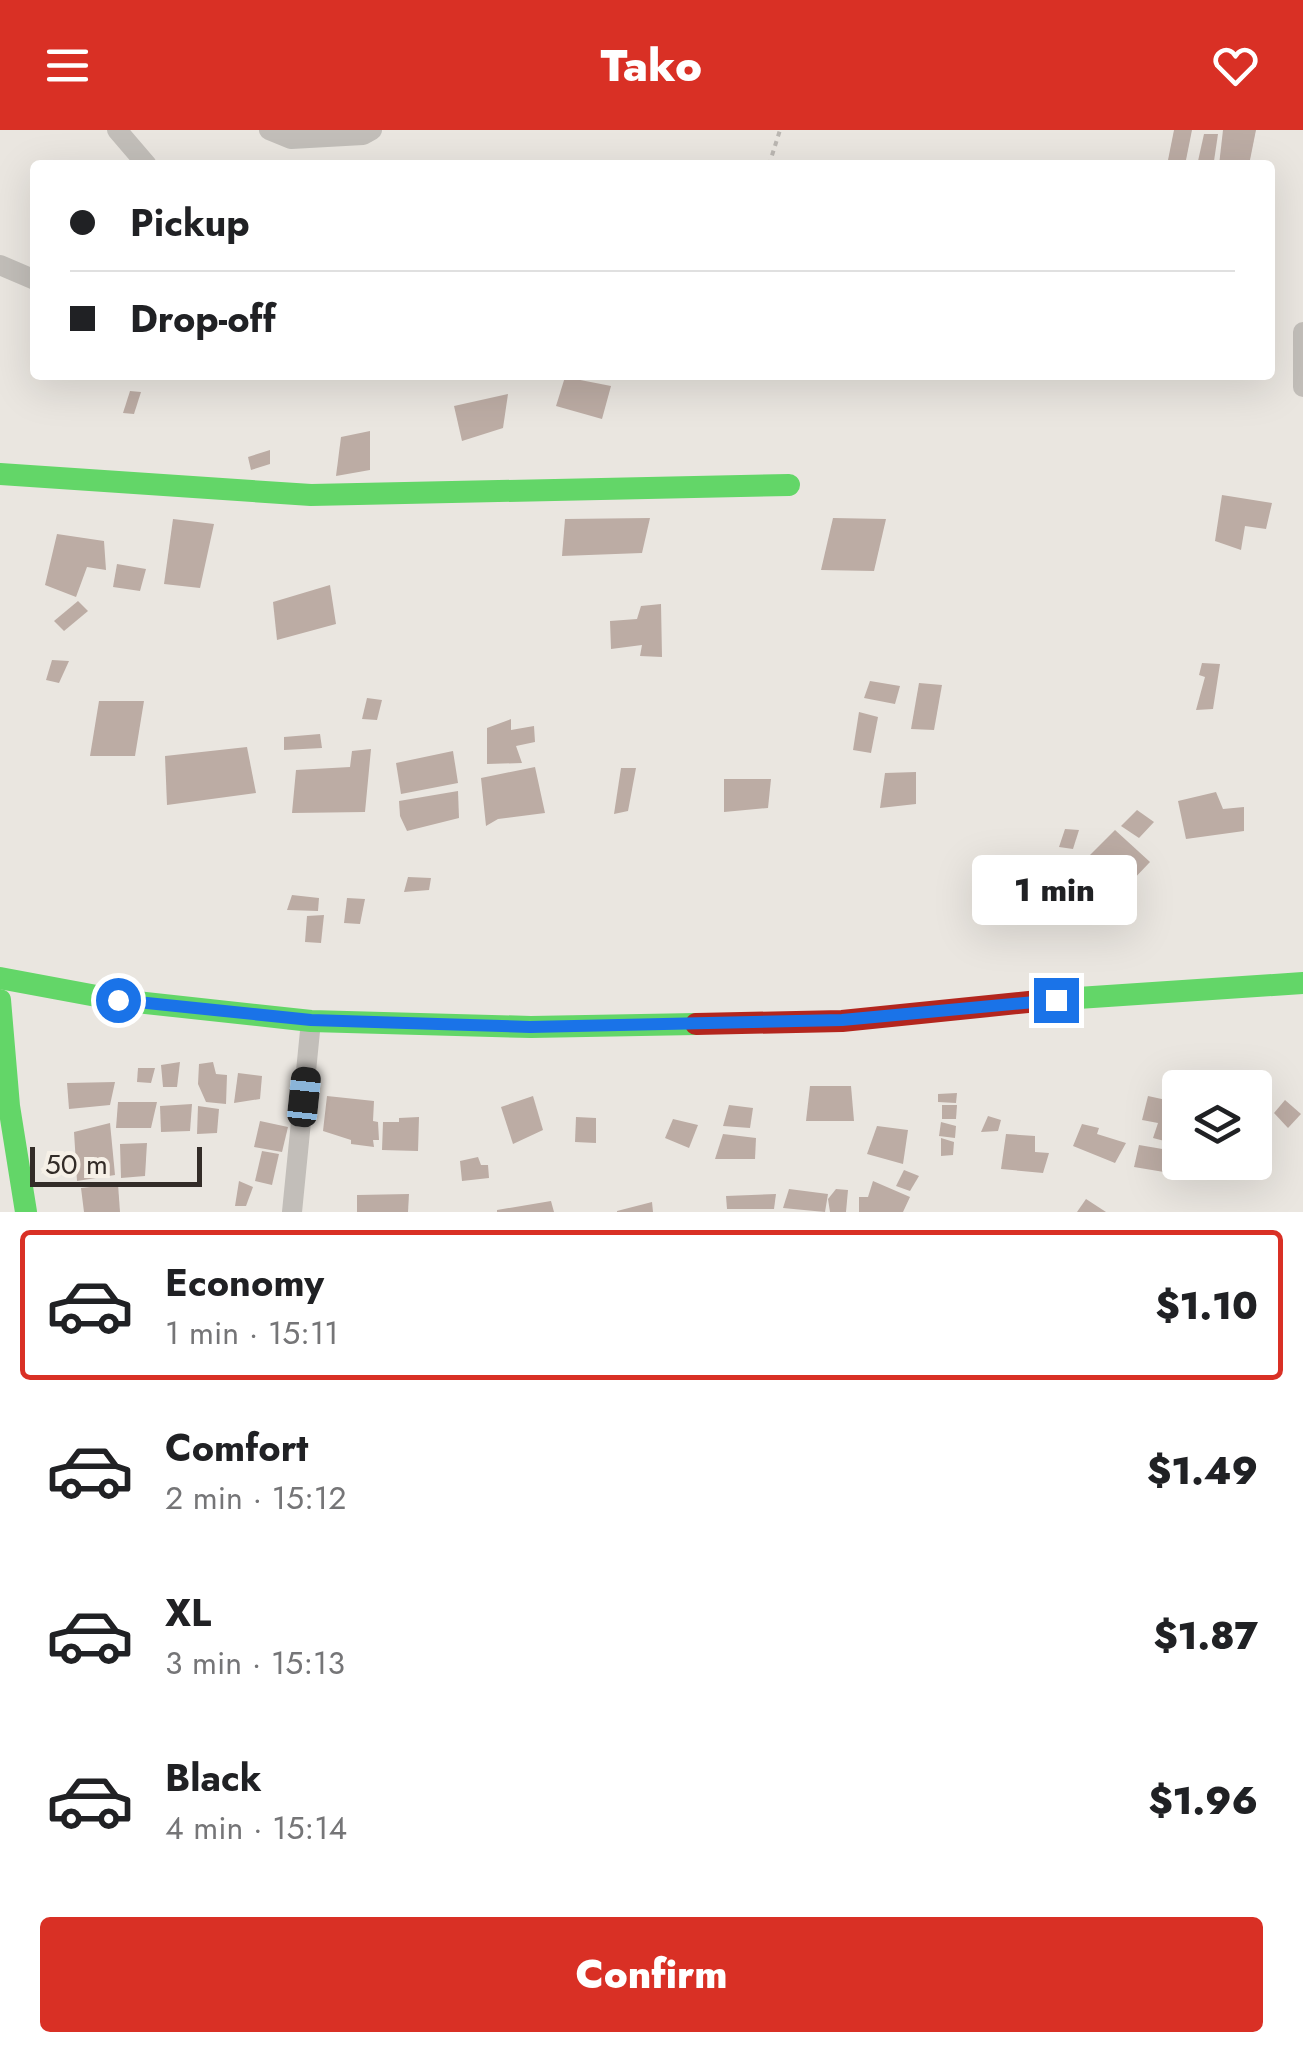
<!DOCTYPE html>
<meta charset="utf-8">
<style>
:root{--surface:#fff;--page:#f2f2f2;--text:#202124;--muted:#757577;--line:#e0e0e0;--accent:#d93025}
body{margin:0;font-family:Jost,sans-serif;background:var(--page);color:var(--text);height:100vh;display:flex;flex-direction:column;font-size:38px;white-space:nowrap}
*{box-sizing:border-box;margin:0}
p{font-size:32px;color:var(--muted)}
.icon{flex:none;width:55px;height:55px;fill:none;stroke:currentColor;stroke-width:2;stroke-linecap:round;stroke-linejoin:round}
.map{position:relative;height:1082px;overflow:hidden}
.side{display:flex;flex-direction:column;background:var(--surface);flex:1}
.side>*{flex:none}
.hud{position:absolute;left:30px;top:30px;width:1245px;height:220px;border-radius:10px;box-shadow:0 10px 40px #0002;display:grid;align-content:center;height:220px;padding:0 40px;background:var(--surface)}
.tools{position:absolute;left:1162px;top:940px;display:grid;gap:20px}
.tools a{display:grid;place-items:center;width:110px;height:110px;border-radius:10px;background:var(--surface);box-shadow:0 10px 40px #0002;font-size:50px}
.scale{position:absolute;left:30px;bottom:25px;width:172px;box-sizing:border-box;padding-left:10px;border:5px solid #332c28;border-top:0;font-size:28px;line-height:35px;white-space:nowrap;color:#332c28;-webkit-text-stroke:8px #f6f0e7;paint-order:stroke}
.end{position:absolute;width:45px;height:45px;margin:-22px;border:12px solid #1a73e8;background:#fff;box-shadow:0 0 0 5px #fff}
.from{border-radius:50%}
.bubble{position:absolute;height:70px;border-radius:10px;background:var(--surface);box-shadow:0 10px 40px #0002;font-size:32px;font-weight:800;line-height:70px;text-align:center}
.car{position:absolute;width:30px;height:60px;margin:-30px -15px;border-radius:12px;box-shadow:0 0 8px 2px #0007;background:linear-gradient(#222 24%,#8ab4d8 0 40%,#222 0 76%,#8ab4d8 0 86%,#222 0)}
.hud b{display:flex;align-items:center;gap:35px;height:95px;font-size:38px}
.hud b+b{border-top:2px solid var(--line)}
.hud i{width:25px;height:25px;background:var(--text)}
ul{padding:18px 0 0;list-style:none}
li{display:flex;align-items:center;gap:30px;height:150px;margin:0 20px 15px;padding:0 20px;border:5px solid transparent;border-radius:10px}
li div{flex:1}
li b{display:block;font-size:38px}
li em{font-style:normal;font-weight:800}
li.on{border-color:var(--accent)}
li>.icon{width:90px;height:90px;stroke-width:1.5}
.action{display:flex;gap:20px;margin-top:auto;padding:20px 40px}
.action a{flex:1;height:115px;border-radius:10px;background:var(--accent);color:#fff;font-size:40px;font-weight:800;line-height:115px;text-align:center}
header{display:flex;justify-content:space-between;align-items:center;height:130px;padding:0 40px;background:var(--accent);color:#fff;font-size:45px;font-weight:800}
.map>svg:first-child{display:block}
.building{fill:#bcaca4}
.lines{fill:none;stroke-linecap:round;stroke-linejoin:round}
.path{stroke:#bbb7b2;stroke-width:4;stroke-dasharray:5 5;stroke-linecap:butt}
.street{stroke:#c2beb9;stroke-width:20}
.fast{stroke:#63d668;stroke-width:22}
.jam{stroke:#b3261e;stroke-width:22}
.route{stroke:#1a73e8;stroke-width:12}
</style>
<header><svg class="icon" aria-label="menu" viewBox="0 0 24 24"><path d="M4 6h16M4 12h16M4 18h16"/></svg>Tako<svg class="icon" aria-label="heart" viewBox="0 0 24 24"><path d="M12 20l-8-8c-3-5 5-10 8-4 3-6 11-1 8 4z"/></svg></header>
<div class="map">
<svg width="1303" height="1082" viewBox="0 0 1303 1082">
<rect width="100%" height="100%" fill="#eae6e0"/>
<g class="building">
<path d="M1174,0H1192L1185,35H1167Z"/>
<path d="M1223,0H1256L1249,35H1219Z"/>
<path d="M1204,4H1218L1214,31H1198Z"/>
<path d="M565,247L611,256L602,289L556,276Z"/>
<path d="M130,261L141,262L134,284L123,283Z"/>
<path d="M508,264L503,298L462,311L454,276Z"/>
<path d="M370,301V340L336,346L341,307Z"/>
<path d="M270,320V334L251,340L248,327Z"/>
<path d="M1222,365L1272,373L1266,399L1245,396L1241,420L1215,411Z"/>
<path d="M650,388L642,423L562,426L565,389Z"/>
<path d="M833,388L886,389L874,441L821,440Z"/>
<path d="M173,389L214,394L200,458L164,454Z"/>
<path d="M57,404L104,411L106,440L87,437L76,467L45,455Z"/>
<path d="M117,434L146,439L140,461L113,457Z"/>
<path d="M330,455L336,494L277,510L273,472Z"/>
<path d="M78,471L88,481L64,501L54,491Z"/>
<path d="M661,474L662,527L640,526L642,515L611,519L610,491L637,489L641,476Z"/>
<path d="M52,530L69,531L59,553L46,550Z"/>
<path d="M1202,533L1220,534L1213,579L1196,580L1205,547L1199,545Z"/>
<path d="M870,551L900,556L895,574L864,568Z"/>
<path d="M919,553L942,555L934,600L911,599Z"/>
<path d="M367,568L382,570L377,590L362,589Z"/>
<path d="M99,571H144L135,626H90Z"/>
<path d="M859,582L878,587L871,623L853,620Z"/>
<path d="M511,589V600L534,596L535,612L516,616L522,633L487,634V598Z"/>
<path d="M320,604L322,618L284,620V607Z"/>
<path d="M247,617L256,663L167,675L165,626Z"/>
<path d="M371,619L365,682L292,683L296,640L350,637L352,621Z"/>
<path d="M453,621L458,653L401,664L396,633Z"/>
<path d="M535,637L545,683L498,689L486,696L481,648Z"/>
<path d="M621,638H636L628,681L614,684Z"/>
<path d="M916,642V674L880,678L885,643Z"/>
<path d="M724,649H771L768,678L724,682Z"/>
<path d="M458,661L459,688L407,701L400,686L399,671Z"/>
<path d="M1216,662L1223,679L1244,677V701L1186,709L1178,671Z"/>
<path d="M1137,680L1154,692L1139,708L1121,696Z"/>
<path d="M1065,699L1079,700L1073,719L1059,717Z"/>
<path d="M1115,700L1150,732L1129,754L1089,726Z"/>
<path d="M408,747L431,748L429,760L404,762Z"/>
<path d="M292,765L319,768L318,781L287,780Z"/>
<path d="M347,768L365,769L360,794L344,793Z"/>
<path d="M324,785L321,813L305,812L307,786Z"/>
<path d="M180,932L177,957H163L161,935Z"/>
<path d="M213,932L216,944L227,945L226,974L206,972L198,954L199,934Z"/>
<path d="M138,938H155L151,953L137,952Z"/>
<path d="M238,943L262,946L260,969L234,973Z"/>
<path d="M115,952L110,975L69,979L67,953Z"/>
<path d="M810,956H851L854,991H806Z"/>
<path d="M957,963L956,973L938,972V964Z"/>
<path d="M327,966L374,971L373,991L378,992L379,1010H373L374,1017L351,1014V1010L323,1001Z"/>
<path d="M533,966L543,1000L513,1014L501,977Z"/>
<path d="M1148,966L1180,973V1015L1153,1008L1158,993L1142,990Z"/>
<path d="M1285,970L1301,984L1288,998L1274,983Z"/>
<path d="M118,972H157L151,998H116Z"/>
<path d="M192,974L190,1001L161,1002L160,976Z"/>
<path d="M729,975L753,978L750,998L723,996Z"/>
<path d="M942,975H957L956,989H942Z"/>
<path d="M198,976L219,979L217,1003L197,1004Z"/>
<path d="M988,986L1001,990L998,1001L981,1002Z"/>
<path d="M419,987L418,1021L382,1020L383,992H399V988Z"/>
<path d="M576,987L596,988V1013L575,1012Z"/>
<path d="M673,989L698,995L689,1018L665,1008Z"/>
<path d="M260,991L288,997L282,1022L254,1017Z"/>
<path d="M941,992L956,996L955,1008L939,1006Z"/>
<path d="M110,993L115,1045L77,1051L74,1002Z"/>
<path d="M1082,994L1099,998L1097,1004L1126,1013L1115,1033L1073,1016Z"/>
<path d="M877,996L908,1000L903,1034L867,1024Z"/>
<path d="M723,1004L756,1008L755,1029H715Z"/>
<path d="M1006,1004L1035,1006V1022L1049,1023L1043,1043L1001,1039Z"/>
<path d="M941,1008L954,1012L953,1025L941,1026Z"/>
<path d="M147,1013L145,1046L121,1048L120,1014Z"/>
<path d="M1139,1015L1180,1022V1032H1185L1182,1045L1134,1037Z"/>
<path d="M262,1021L279,1024L272,1055L255,1051Z"/>
<path d="M478,1027L481,1035H488L489,1048L462,1051L460,1031Z"/>
<path d="M904,1040L919,1046L910,1061L896,1056Z"/>
<path d="M239,1051L253,1057L246,1076H235Z"/>
<path d="M873,1051L910,1067L903,1082H859V1067H868Z"/>
<path d="M118,1054L120,1082H84L81,1058Z"/>
<path d="M789,1059L828,1064L825,1082L783,1078Z"/>
<path d="M836,1059L848,1060L846,1082H830L828,1069Z"/>
<path d="M409,1064L408,1082H357V1065Z"/>
<path d="M776,1064L774,1079H727L726,1066Z"/>
<path d="M1086,1069L1106,1082H1077Z"/>
<path d="M551,1071L554,1082H497V1080Z"/>
<path d="M652,1072L653,1082H617V1081Z"/>
</g>
<g class="lines">
<path class="path" d="M769,35L780,0"/>
<g class="street">
<path d="M117,0L147,35"/>
<path d="M269,0L291,9L363,5L372,0"/>
<path d="M0,135L35,150"/>
<path d="M1303,202V257"/>
<path d="M292,1082L311,891"/>
</g>
<g class="fast">
<path d="M0,344L311,365L789,355"/>
<path d="M0,848L118,870L311,891L531,897L696,894"/>
<path d="M0,870L9,976L26,1082"/>
<path d="M1048,870L1303,853"/>
</g>
<path class="jam" d="M696,894L842,891L1048,870"/>
</g>
<g class="lines">
<path class="route" d="M118,870L311,890L530,897L842,890L1056,870"/>
</g>
</svg>
<div class="tools">
<a><svg class="icon" aria-label="layers" viewBox="0 0 24 24"><path d="M12 4l9 5-9 5-9-5zM3 14l9 5 9-5"/></svg></a>
</div>
<div class="scale">50 m</div>
<i class="end from" style="left:118px;top:870px"></i>
<i class="end" style="left:1056px;top:870px"></i>
<div class="bubble" style="left:972px;top:725px;width:165px">1 min</div>
<i class="car" style="left:304px;top:967px;rotate:6deg"></i>
<div class="hud">
<b><i class="from"></i>Pickup</b>
<b><i></i>Drop-off</b>
</div>
</div>
<section class="side">
<ul>
<li class="on"><svg class="icon" aria-label="car" viewBox="0 0 24 24"><path d="M5 17H2v-5l4-1 3-4h7l3 4 3 1v5h-3M9 17h6M6 11h13"/><circle cx="7" cy="17" r="2"/><circle cx="17" cy="17" r="2"/></svg><div><b>Economy</b><p>1 min · 15:11</p></div><em>$1.10</em></li>
<li><svg class="icon" aria-label="car" viewBox="0 0 24 24"><path d="M5 17H2v-5l4-1 3-4h7l3 4 3 1v5h-3M9 17h6M6 11h13"/><circle cx="7" cy="17" r="2"/><circle cx="17" cy="17" r="2"/></svg><div><b>Comfort</b><p>2 min · 15:12</p></div><em>$1.49</em></li>
<li><svg class="icon" aria-label="car" viewBox="0 0 24 24"><path d="M5 17H2v-5l4-1 3-4h7l3 4 3 1v5h-3M9 17h6M6 11h13"/><circle cx="7" cy="17" r="2"/><circle cx="17" cy="17" r="2"/></svg><div><b>XL</b><p>3 min · 15:13</p></div><em>$1.87</em></li>
<li><svg class="icon" aria-label="car" viewBox="0 0 24 24"><path d="M5 17H2v-5l4-1 3-4h7l3 4 3 1v5h-3M9 17h6M6 11h13"/><circle cx="7" cy="17" r="2"/><circle cx="17" cy="17" r="2"/></svg><div><b>Black</b><p>4 min · 15:14</p></div><em>$1.96</em></li>
</ul>
<div class="action"><a>Confirm</a></div>
</section>
